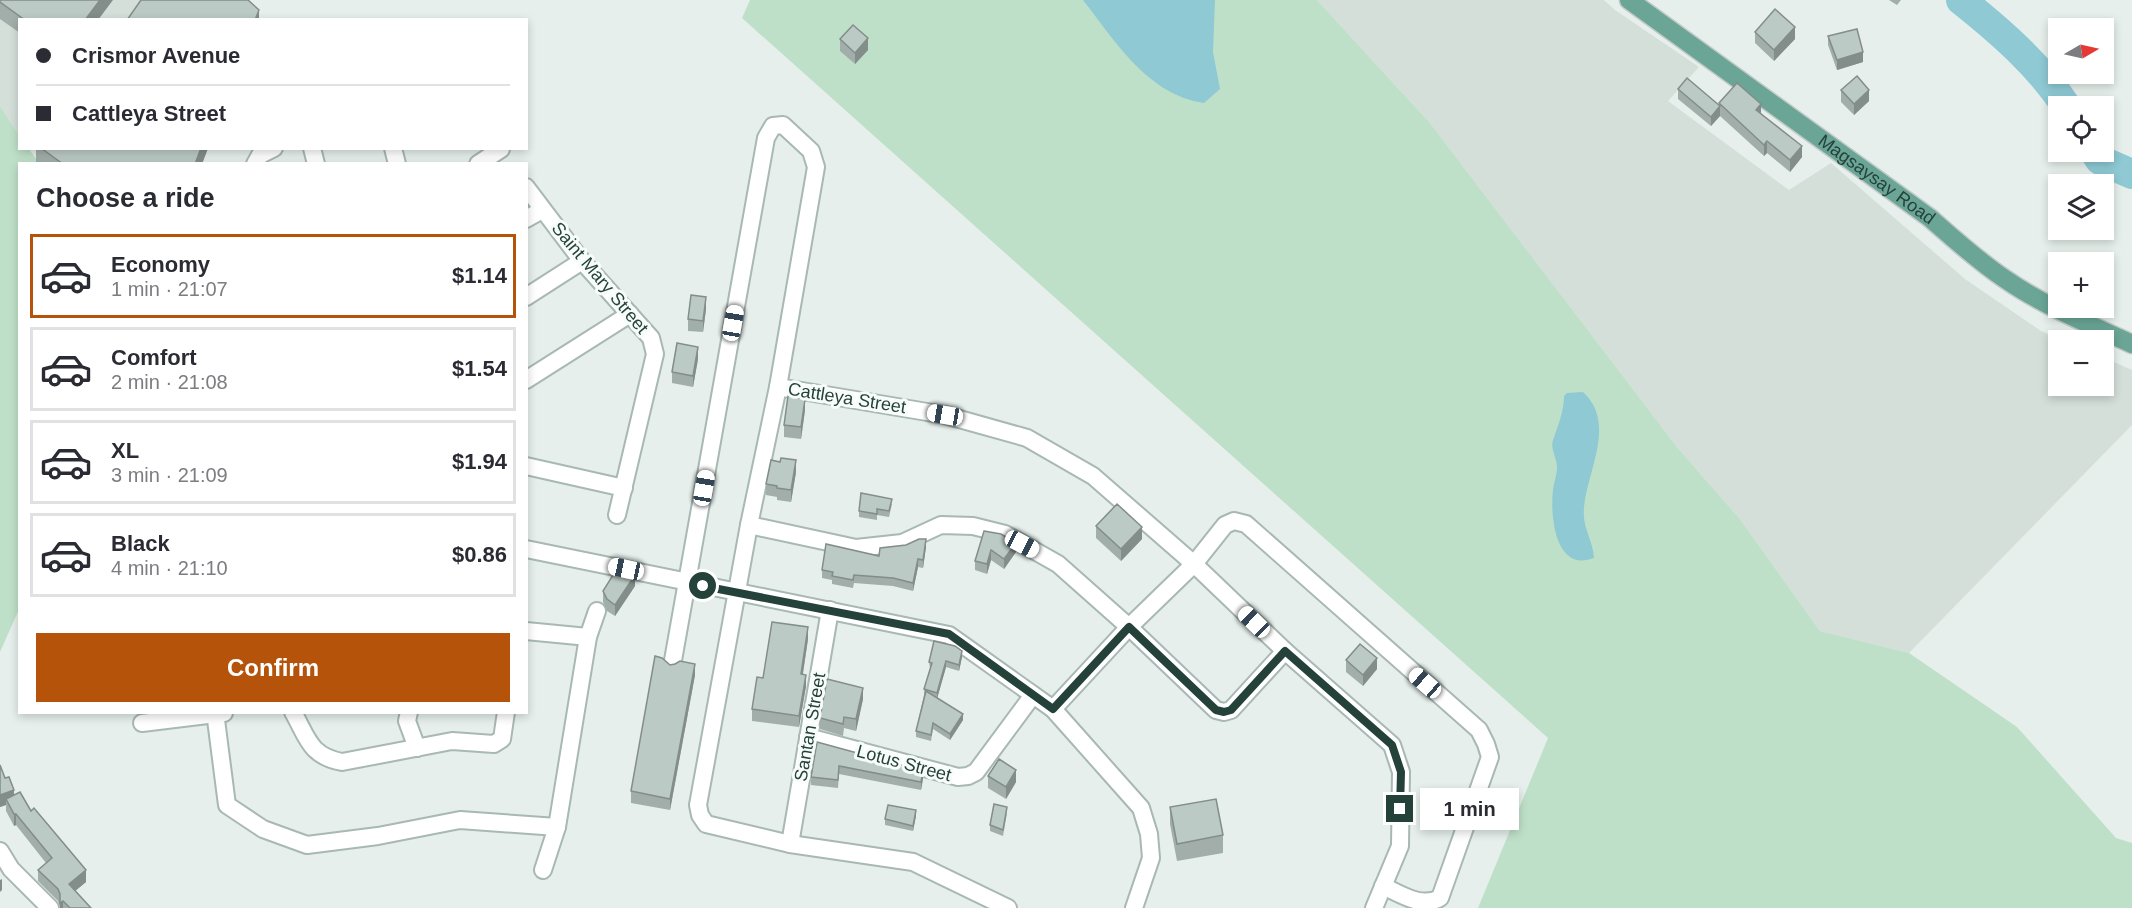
<!DOCTYPE html>
<meta charset="utf-8">
<style>
:root{--surface:#fff;--page:#f7f7f7;--text:#2b2b33;--muted:#7c7c81;--line:#e1e1e2;--accent:#b45309}
body{margin:0;font-family:Arial,sans-serif;background:var(--page);color:var(--text);height:100vh;display:flex;flex-direction:column;font-size:22px;white-space:nowrap}
*{box-sizing:border-box;margin:0}
p{font-size:20px;color:var(--muted)}
.icon{flex:none;width:33px;height:33px;fill:none;stroke:currentColor;stroke-width:2;stroke-linecap:round;stroke-linejoin:round}
.map{position:relative;flex:1;overflow:hidden}
.details{position:absolute;left:18px;top:162px;width:510px;height:552px;display:flex;flex-direction:column;background:var(--surface);border-radius:0px;box-shadow:0 3px 9px #0003}
.details>*{flex:none}
.hud{position:absolute;left:18px;top:18px;width:510px;height:132px;border-radius:0px;box-shadow:0 3px 9px #0003;display:grid;align-content:center;height:132px;padding:0 18px;background:var(--surface)}
.needle{width:39px;rotate:81deg}
.tools{position:absolute;left:2048px;top:18px;display:grid;gap:12px}
.tools a{display:grid;place-items:center;width:66px;height:66px;border-radius:0px;background:var(--surface);box-shadow:0 3px 9px #0003;font-size:30px}
.end{position:absolute;width:27px;height:27px;margin:-14px;border:8px solid #24423a;background:#fff;box-shadow:0 0 0 3px #fff}
.from{border-radius:50%}
.bubble{position:absolute;height:42px;border-radius:0px;background:var(--surface);box-shadow:0 3px 9px #0003;font-size:20px;font-weight:700;line-height:42px;text-align:center}
.car{position:absolute;width:18px;height:36px;margin:-18px -9px;border-radius:8px;box-shadow:0 0 4px 2px #0007;background:linear-gradient(#fff 24%,#345 0 40%,#fff 0 76%,#345 0 86%,#fff 0)}
.hud b{display:flex;align-items:center;gap:21px;height:57px;font-size:22px}
.hud b+b{border-top:2px solid var(--line)}
.hud i{width:15px;height:15px;background:var(--text)}
ul{padding:0;list-style:none}
li{display:flex;align-items:center;gap:18px;height:84px;margin:0 12px 9px;padding:0 6px;border:3px solid var(--line);border-radius:0px}
li div{flex:1}
li b{display:block;font-size:22px}
li em{font-style:normal;font-weight:700}
li.active{border-color:var(--accent)}
li>.icon{width:54px;height:54px;stroke-width:1.5}
h2{padding:0 18px;font-size:27px;line-height:72px}
.button{display:flex;gap:12px;margin-top:auto;padding:12px 18px}
.button a{flex:1;height:69px;border-radius:0px;background:var(--accent);color:#fff;font-size:24px;font-weight:700;line-height:69px;text-align:center}
.map>svg:first-child{display:block}
.built{fill:#d4dfda}
.green{fill:#bfe0c8}
.water{fill:#8ec9d4}
.lines{fill:none;stroke-linecap:round;stroke-linejoin:round}
.river{stroke:#8ec9d4;stroke-width:30}
.minor-casing{stroke:#a8b8b2;stroke-width:20}
.major-casing{stroke:#c2cac8;stroke-width:21}
.minor{stroke:#fff;stroke-width:16}
.major{stroke:#6aa596;stroke-width:18}
.wall{fill:#a1aea9}
.shaded-wall{fill:#838d89}
.building{fill:#bbcac4;stroke:#838d89;stroke-width:1.5}
.route{stroke:#24423a;stroke-width:8}
.labels{text-anchor:middle;dominant-baseline:central;stroke-width:6;stroke-linejoin:round;paint-order:stroke}
.street-label{font-size:18px;fill:#24423a;stroke:#f7fbf9}
</style>
<div class="map">
<svg width="2132" height="908" viewBox="0 0 2132 908">
<rect width="100%" height="100%" fill="#e6efeb"/>
<g class="built">
<path d="M0,0H232L253,19L20,20L19,135L0,106Z"/>
<path d="M1317,0H1604L1615,10L1699,67L1668,101L1789,190L1831,163L1965,279L2041,331L2063,340H2058V386H2103V357L2132,370V425L1909,653L1820,631L1740,519L1677,447L1430,123Z"/>
</g>
<g class="green">
<path d="M750,0H1317L1430,123L1677,447L1740,519L1820,631L1909,653L2017,727L2116,838L2132,843V908H1478L1548,738L742,18Z"/>
<path d="M0,106L19,135L20,148L29,149L39,163L20,164V607L0,652Z"/>
</g>
<g class="water">
<path d="M1083,0H1215L1213,52L1220,89L1204,103C1148,95 1115,41 1083,0Z"/>
<path d="M1583,392C1617,423 1587,471 1584,508C1582,528 1593,540 1594,558C1555,573 1550,516 1553,490C1554,482 1557,475 1557,467C1557,458 1550,449 1553,440C1558,426 1564,411 1564,396L1567,393Z"/>
</g>
<g class="lines">
<g class="river">
<path d="M1961,0C2000,31 2039,65 2066,106"/>
<path d="M2095,152L2100,160L2132,174"/>
</g>
<g class="minor-casing">
<g id="minor">
<path d="M312,148L316,164"/>
<path d="M393,148L397,164"/>
<path d="M255,164L260,155L274,148"/>
<path d="M478,164L501,149"/>
<path d="M526,187L582,261L651,338L655,354L617,515"/>
<path d="M526,219L542,210"/>
<path d="M526,297L582,261"/>
<path d="M526,380L630,314"/>
<path d="M526,466L624,488"/>
<path d="M749,525L856,548L902,543L941,525L973,526L1005,534L1058,564L1129,627L1216,710L1224,712L1231,710L1285,651"/>
<path d="M526,549L949,635L1053,709L1141,808L1149,834L1151,858L1134,908"/>
<path d="M526,631L588,637"/>
<path d="M672,666L766,138L773,126L783,125L811,151L816,167L778,387"/>
<path d="M1053,709L1129,627L1194,564L1225,525L1234,521L1246,524L1479,730L1486,744L1490,757L1440,898C1421,908 1402,895 1383,886"/>
<path d="M215,712L227,805L263,829L307,845L378,836L460,820L557,827"/>
<path d="M293,712C308,739 310,756 342,762L452,741L494,744L502,739L506,712"/>
<path d="M409,712L407,721L417,748"/>
<path d="M142,723L224,713"/>
<path d="M808,737L958,777L968,776L976,772L1033,695"/>
<path d="M790,844L830,610"/>
<path d="M0,851L11,869L50,908"/>
<path d="M543,870L557,827L588,637L597,611"/>
<path d="M1008,908L913,862L790,844L706,824L700,815L698,805L749,525L778,387L945,415L1027,438L1093,476L1194,564L1285,651L1392,745L1401,772L1400,846L1374,908"/>
</g>
</g>
<g class="major-casing">
<g id="major">
<path id="s1" d="M1629,0L1930,218C1954,239 1978,261 2005,279C2044,306 2089,324 2132,344"/>
</g>
</g>
<use href="#minor" class="minor"/>
<use href="#major" class="major"/>
</g>
<g class="wall">
<path d="M0,0L98,20H20V33L0,19Z"/>
<path d="M1889,0H1901L1897,5Z"/>
<path d="M1755,32L1795,39L1774,61L1755,43Z"/>
<path d="M1828,36L1863,62L1837,70L1828,45Z"/>
<path d="M840,39L868,50L855,64L840,51Z"/>
<path d="M1678,89L1719,105V103L1761,113L1802,157L1790,172L1767,153L1764,156L1720,116L1711,126L1678,99Z"/>
<path d="M1841,90L1869,101L1854,115L1841,102Z"/>
<path d="M36,148H208L202,164H38L36,162Z"/>
<path d="M706,309L703,332L688,331V319Z"/>
<path d="M698,359L693,387L672,383V372Z"/>
<path d="M805,410L801,439L784,437V425Z"/>
<path d="M796,472L791,502L777,500V497L766,495V484Z"/>
<path d="M892,504L889,517L877,515V520L859,517V511Z"/>
<path d="M1096,526L1142,539L1121,561L1096,538Z"/>
<path d="M984,531L1016,552L1004,569L991,560L987,574L975,570V561Z"/>
<path d="M926,547L923,568L918,567L913,591L893,586L854,583L853,588L832,584V580L822,578V570L879,556Z"/>
<path d="M635,586L615,616L607,611L603,602V591Z"/>
<path d="M808,639L803,674L806,686L799,727L752,721V709L763,678Z"/>
<path d="M962,657L959,671L946,667L937,698L963,720L950,740L933,729L931,741L916,737V731L924,695V689L930,668L929,662Z"/>
<path d="M1346,660L1377,669L1363,686L1346,672Z"/>
<path d="M670,665L695,675L670,810L631,803V791Z"/>
<path d="M863,699L856,731L844,728L843,736L820,729V718Z"/>
<path d="M817,742L923,779L921,790L839,774L838,788L811,785V777Z"/>
<path d="M0,765L5,778L14,795L31,811L86,882L75,891L91,908H60L58,901L38,881V870L46,863L16,825L14,826L6,811V805L0,807Z"/>
<path d="M988,776L1016,782L1006,799L988,788Z"/>
<path d="M1170,807L1223,835V853L1177,861L1170,824Z"/>
<path d="M1007,813L1003,836L990,831V825Z"/>
<path d="M916,816L913,831L885,825V819Z"/>
</g>
<g class="shaded-wall">
<path d="M100,0H113L98,20H85Z"/>
<path d="M259,10V20H255Z"/>
<path d="M1795,27V39L1774,61V50Z"/>
<path d="M868,38V50L855,64V53Z"/>
<path d="M1863,52V62L1837,70V60Z"/>
<path d="M1869,90V101L1854,115V104Z"/>
<path d="M1761,104V116L1756,110Z"/>
<path d="M1720,106V116L1711,126V117Z"/>
<path d="M1767,141V153L1764,156V145Z"/>
<path d="M1802,146V157L1790,172V160Z"/>
<path d="M201,148H208L202,164H195Z"/>
<path d="M706,297V309L703,332V321Z"/>
<path d="M698,347V359L693,387V376Z"/>
<path d="M805,399V410L801,439V427Z"/>
<path d="M796,460V472L791,502V490Z"/>
<path d="M1142,527V539L1121,561V549Z"/>
<path d="M926,539V547L923,568V560Z"/>
<path d="M1016,543V552L1004,569V559Z"/>
<path d="M991,550V560L987,574V564Z"/>
<path d="M918,559V567L913,591V583Z"/>
<path d="M635,575V586L615,616V605Z"/>
<path d="M808,627V639L801,685V674Z"/>
<path d="M962,651V657L959,671V665Z"/>
<path d="M1377,658V669L1363,686V675Z"/>
<path d="M946,661V667L937,699V693Z"/>
<path d="M695,664V675L670,810V799Z"/>
<path d="M806,675V686L799,727V716Z"/>
<path d="M863,688V699L856,731V719Z"/>
<path d="M963,714V720L950,740V734Z"/>
<path d="M1016,770V782L1006,799V787Z"/>
<path d="M923,771V779L921,790V782Z"/>
<path d="M14,790V802L6,799V805L0,807V795Z"/>
<path d="M916,810V816L913,831V826Z"/>
<path d="M14,814H16V825L14,826Z"/>
<path d="M86,870V882L69,896V884Z"/>
<path d="M2,879V890L0,892V880Z"/>
<path d="M63,901V908H60V903Z"/>
</g>
<g class="building">
<path d="M0,0H100L85,20H25L0,2Z"/>
<path d="M141,0H248L259,10L255,20H127Z"/>
<path d="M1775,9L1795,27L1774,50L1755,32Z"/>
<path d="M853,25L868,38L855,53L840,39Z"/>
<path d="M1857,29L1863,52L1837,60L1828,36Z"/>
<path d="M1857,76L1869,90L1854,104L1841,90Z"/>
<path d="M1687,78L1720,106L1711,117L1678,89Z"/>
<path d="M1737,83L1761,104L1756,110L1802,146L1790,160L1767,141L1764,145L1719,103Z"/>
<path d="M41,148H201L195,164H63Z"/>
<path d="M691,295L706,297L703,321L688,319Z"/>
<path d="M677,343L698,347L693,376L672,372Z"/>
<path d="M788,396L805,399L801,427L784,425Z"/>
<path d="M781,458L796,460L791,490L777,488V486L766,484L771,460L780,462Z"/>
<path d="M861,493L892,499L889,511L877,509V514L859,511Z"/>
<path d="M1117,504L1142,527L1121,549L1096,526Z"/>
<path d="M984,531L1001,534L1016,543L1004,559L991,550L987,564L975,561Z"/>
<path d="M919,539H926L923,560L918,559L913,583L893,578L854,575L853,580L832,576L833,572L822,570L826,544L879,556L880,548L906,545Z"/>
<path d="M618,567L626,568L635,575L615,605L607,599L603,591Z"/>
<path d="M772,622L808,627L801,674L806,675L799,716L752,709L757,677L763,678Z"/>
<path d="M934,641L955,646L962,651L959,665L946,661L937,693L924,689L932,663L929,662Z"/>
<path d="M1360,644L1377,658L1363,675L1346,660Z"/>
<path d="M655,656L662,658L670,665L675,664L680,661L695,664L670,799L631,791Z"/>
<path d="M827,679L863,688L856,719L844,717L843,724L820,718Z"/>
<path d="M926,691L963,714L950,734L933,723L931,735L916,731Z"/>
<path d="M817,742L923,771L921,782L839,766L838,780L811,777Z"/>
<path d="M999,759L1016,770L1006,787L988,776Z"/>
<path d="M0,765L5,778L9,777L14,790L0,795Z"/>
<path d="M20,792L31,811L34,808L86,870L69,884L91,908H70L63,901L60,903V894L58,889L38,870L52,858L16,814H14L6,799Z"/>
<path d="M1216,799L1223,835L1177,844L1170,807Z"/>
<path d="M994,804L1007,807L1003,830L990,825Z"/>
<path d="M888,805L916,810L913,826L885,819Z"/>
</g>
<g class="lines">
<path class="route" d="M703,586L949,634L1053,709L1129,627L1216,710L1224,712L1231,710L1285,651L1392,745L1401,772L1400,809"/>
</g>
<g class="labels">
<g class="street-label">
<text stroke="none"><textPath href="#s1" startOffset="306">Magsaysay Road</textPath></text>
<text transform="translate(600 278) rotate(50)">Saint Mary Street</text>
<text transform="translate(847 398) rotate(9)">Cattleya Street</text>
<text transform="translate(810 727) rotate(-80)">Santan Street</text>
<text transform="translate(904 763) rotate(15)">Lotus Street</text>
</g>
</g>
</svg>
<div class="tools">
<a><svg class="needle" viewBox="-14 -14 28 28"><path d="M0-13l5 13h-10z" fill="#e53935"/><path d="M0 13l5-13h-10z" fill="#7c7c81"/></svg></a>
<a><svg class="icon" aria-label="locate" viewBox="0 0 24 24"><circle cx="12" cy="12" r="6"/><path d="M12 2v4M12 18v4M2 12h4M18 12h4"/></svg></a>
<a><svg class="icon" aria-label="layers" viewBox="0 0 24 24"><path d="M12 4l9 5-9 5-9-5zM3 14l9 5 9-5"/></svg></a>
<a>+</a>
<a>−</a>
</div>
<i class="end from" style="left:703px;top:586px"></i>
<i class="end" style="left:1400px;top:809px"></i>
<div class="bubble" style="left:1420px;top:788px;width:99px">1 min</div>
<i class="car" style="left:733px;top:323px;rotate:10deg"></i>
<i class="car" style="left:945px;top:415px;rotate:280deg"></i>
<i class="car" style="left:704px;top:488px;rotate:10deg"></i>
<i class="car" style="left:1022px;top:544px;rotate:118deg"></i>
<i class="car" style="left:626px;top:569px;rotate:282deg"></i>
<i class="car" style="left:1254px;top:622px;rotate:314deg"></i>
<i class="car" style="left:1425px;top:683px;rotate:311deg"></i>
<div class="hud">
<b><i class="from"></i>Crismor Avenue</b>
<b><i></i>Cattleya Street</b>
</div>
<section class="details">
<h2>Choose a ride</h2>
<ul>
<li class="active"><svg class="icon" aria-label="car" viewBox="0 0 24 24"><path d="M5 17H2v-5l4-1 3-4h7l3 4 3 1v5h-3M9 17h6M6 11h13"/><circle cx="7" cy="17" r="2"/><circle cx="17" cy="17" r="2"/></svg><div><b>Economy</b><p>1 min · 21:07</p></div><em>$1.14</em></li>
<li><svg class="icon" aria-label="car" viewBox="0 0 24 24"><path d="M5 17H2v-5l4-1 3-4h7l3 4 3 1v5h-3M9 17h6M6 11h13"/><circle cx="7" cy="17" r="2"/><circle cx="17" cy="17" r="2"/></svg><div><b>Comfort</b><p>2 min · 21:08</p></div><em>$1.54</em></li>
<li><svg class="icon" aria-label="car" viewBox="0 0 24 24"><path d="M5 17H2v-5l4-1 3-4h7l3 4 3 1v5h-3M9 17h6M6 11h13"/><circle cx="7" cy="17" r="2"/><circle cx="17" cy="17" r="2"/></svg><div><b>XL</b><p>3 min · 21:09</p></div><em>$1.94</em></li>
<li><svg class="icon" aria-label="car" viewBox="0 0 24 24"><path d="M5 17H2v-5l4-1 3-4h7l3 4 3 1v5h-3M9 17h6M6 11h13"/><circle cx="7" cy="17" r="2"/><circle cx="17" cy="17" r="2"/></svg><div><b>Black</b><p>4 min · 21:10</p></div><em>$0.86</em></li>
</ul>
<div class="button"><a>Confirm</a></div>
</section>
</div>
